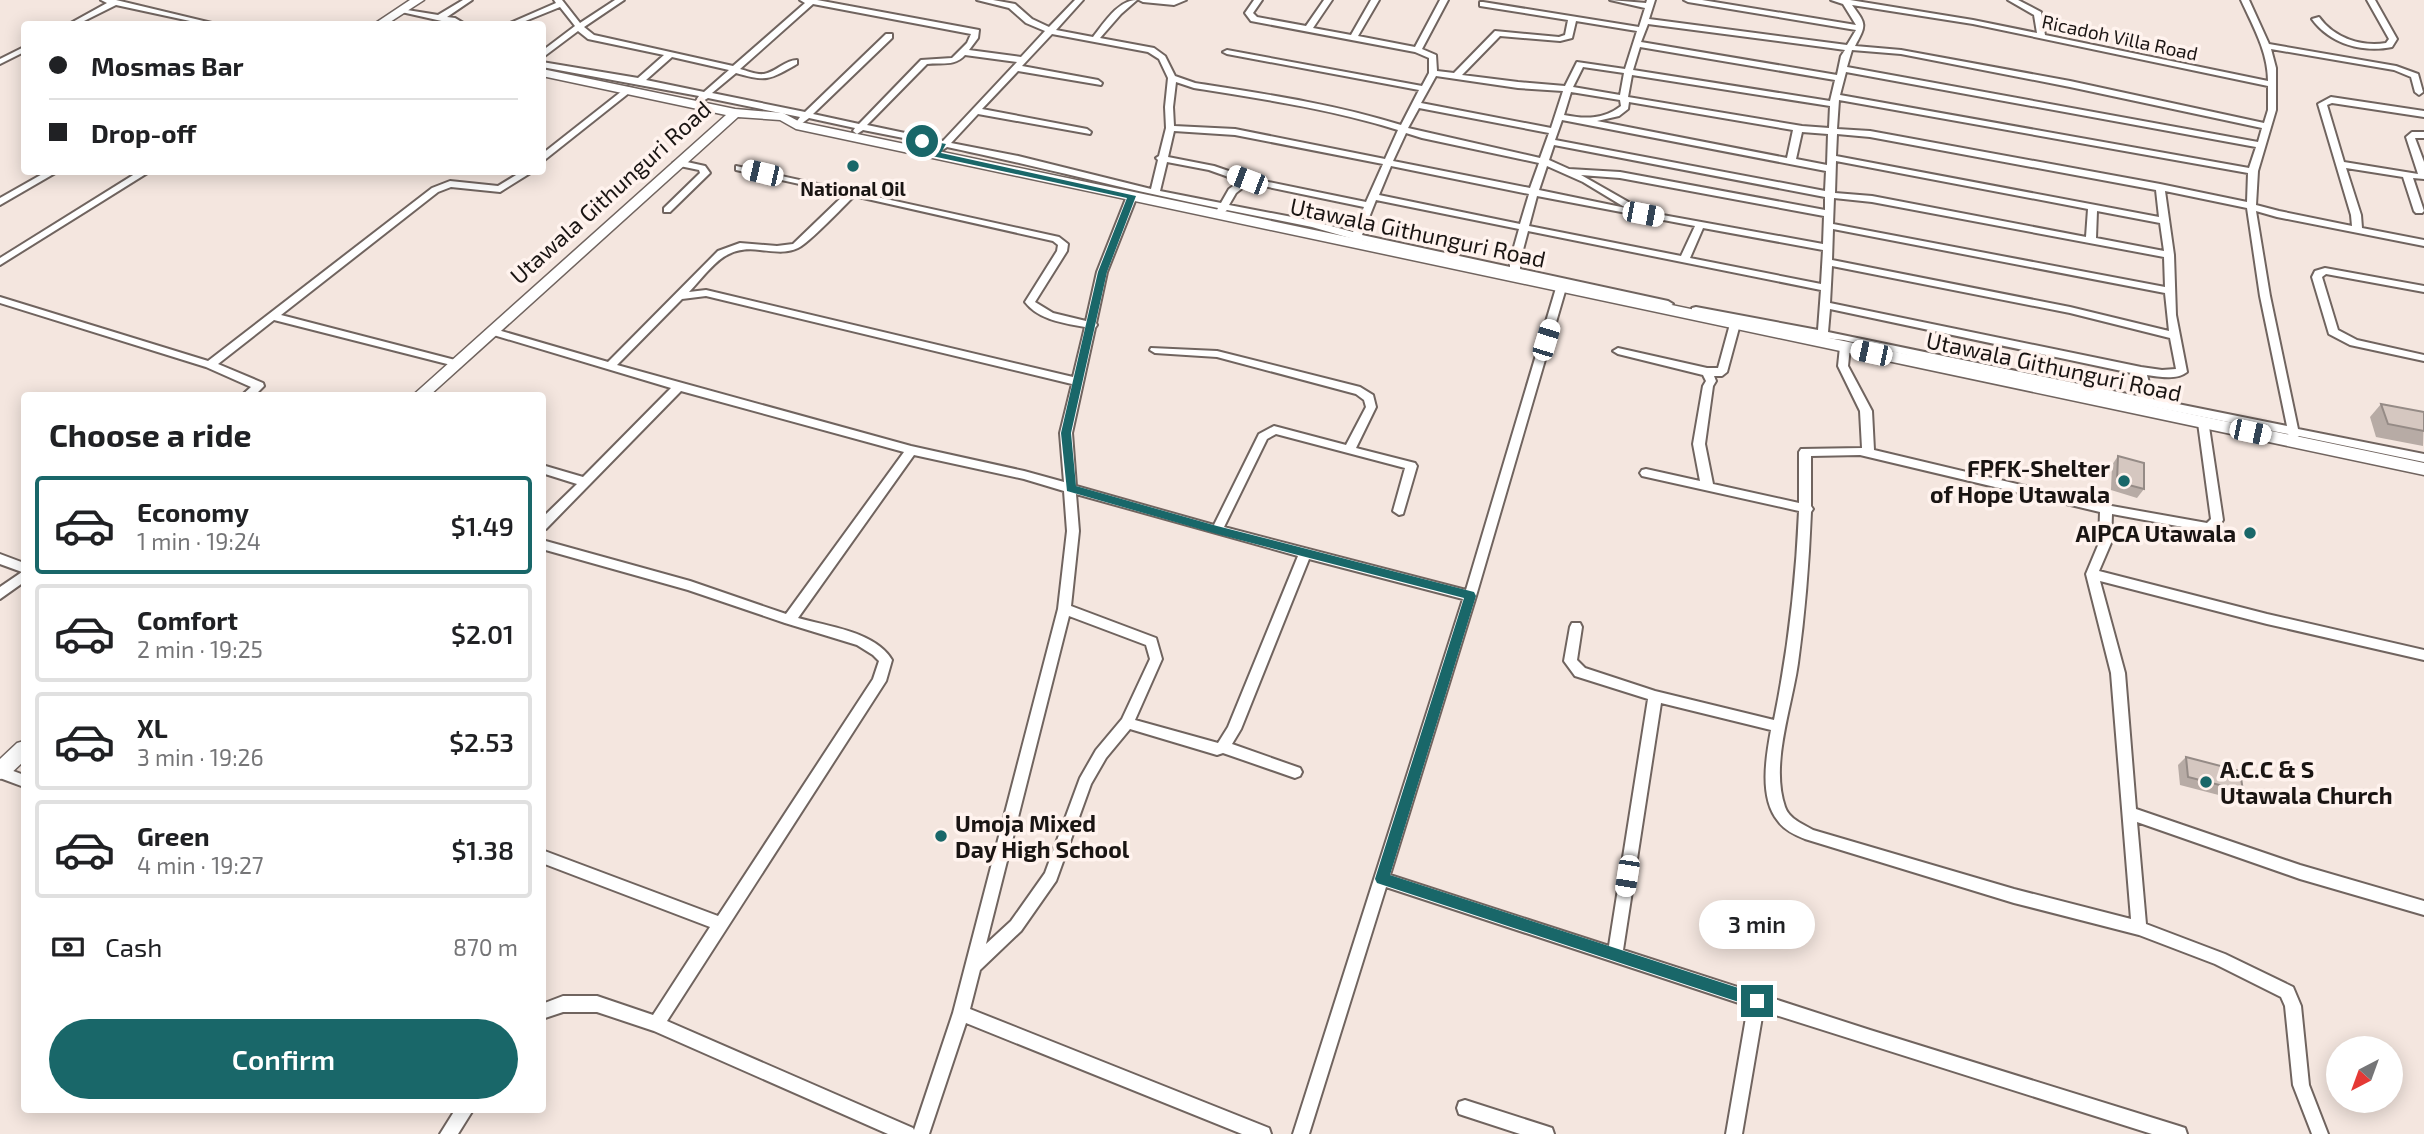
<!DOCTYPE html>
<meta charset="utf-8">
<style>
:root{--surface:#fff;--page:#f6f6f6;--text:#202124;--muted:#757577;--line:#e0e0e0;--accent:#196769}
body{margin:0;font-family:"Exo 2",sans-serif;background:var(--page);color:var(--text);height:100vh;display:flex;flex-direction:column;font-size:26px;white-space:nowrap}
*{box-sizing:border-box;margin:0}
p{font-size:23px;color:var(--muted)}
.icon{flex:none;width:38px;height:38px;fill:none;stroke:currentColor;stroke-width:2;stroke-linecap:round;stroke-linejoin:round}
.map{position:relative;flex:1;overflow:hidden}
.details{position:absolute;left:21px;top:392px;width:525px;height:721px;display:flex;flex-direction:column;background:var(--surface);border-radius:7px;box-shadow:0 4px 18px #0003}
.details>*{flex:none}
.top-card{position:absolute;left:21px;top:21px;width:525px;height:154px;border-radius:7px;box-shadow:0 4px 18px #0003;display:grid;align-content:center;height:154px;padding:0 28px;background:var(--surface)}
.needle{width:46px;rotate:221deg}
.fabs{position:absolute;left:2326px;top:1036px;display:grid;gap:14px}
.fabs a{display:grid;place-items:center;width:77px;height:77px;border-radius:50%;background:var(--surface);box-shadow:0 4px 18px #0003;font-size:35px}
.end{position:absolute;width:32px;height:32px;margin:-16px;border:9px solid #196769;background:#fff;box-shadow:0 0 0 4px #fff}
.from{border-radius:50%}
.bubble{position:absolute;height:49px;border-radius:24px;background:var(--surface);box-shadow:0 4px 18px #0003;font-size:23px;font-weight:600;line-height:49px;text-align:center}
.car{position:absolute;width:21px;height:42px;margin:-21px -10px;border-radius:9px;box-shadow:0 0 5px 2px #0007;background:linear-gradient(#fff 24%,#345 0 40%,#fff 0 76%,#345 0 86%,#fff 0)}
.top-card b{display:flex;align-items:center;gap:24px;height:66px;font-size:26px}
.top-card b+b{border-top:2px solid var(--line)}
.top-card i{width:18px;height:18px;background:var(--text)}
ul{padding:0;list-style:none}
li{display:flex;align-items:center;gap:21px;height:98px;margin:0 14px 10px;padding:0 14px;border:4px solid var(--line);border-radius:7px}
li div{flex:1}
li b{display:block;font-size:26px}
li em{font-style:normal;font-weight:600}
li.current{border-color:var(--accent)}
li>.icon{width:63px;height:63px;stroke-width:1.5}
h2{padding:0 28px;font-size:32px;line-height:84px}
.pay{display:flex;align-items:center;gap:18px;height:77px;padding:0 28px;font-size:26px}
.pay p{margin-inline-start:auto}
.primary-button{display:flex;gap:14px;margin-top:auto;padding:14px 28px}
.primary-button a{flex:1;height:80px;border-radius:42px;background:var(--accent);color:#fff;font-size:28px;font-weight:600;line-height:80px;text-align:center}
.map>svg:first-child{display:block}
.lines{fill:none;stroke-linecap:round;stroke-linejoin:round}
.street-casing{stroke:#70645f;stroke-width:4}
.secondary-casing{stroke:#70645f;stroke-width:3}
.street{fill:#fff;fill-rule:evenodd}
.secondary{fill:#fff;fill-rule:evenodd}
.wall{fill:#b7aba5}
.building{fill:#d5c7c0;stroke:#958b86;stroke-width:2}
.route{fill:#196769}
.poi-dot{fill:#196769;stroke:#fff3ee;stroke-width:2.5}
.labels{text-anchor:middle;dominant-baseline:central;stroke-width:7;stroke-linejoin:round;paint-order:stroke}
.far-street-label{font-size:19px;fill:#1a1513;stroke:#fff3ee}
.far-poi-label{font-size:19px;font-weight:bold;fill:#1a1513;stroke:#fff3ee}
.street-label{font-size:23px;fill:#1a1513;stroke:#fff3ee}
.poi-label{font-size:23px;font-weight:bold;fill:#1a1513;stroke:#fff3ee;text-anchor:end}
</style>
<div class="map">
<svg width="2424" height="1134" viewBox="0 0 2424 1134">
<rect width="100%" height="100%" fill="#f4e6df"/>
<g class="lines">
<g class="street-casing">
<g id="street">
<path d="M101,0H116L216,24H204L116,5L78,24H69L107,3Z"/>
<path d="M463,0H472L447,17L455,18L465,24H455L397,11L401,9L438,15Z"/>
<path d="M554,0H562L580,23L615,0H624L584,27L594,35L733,66L805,3L800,0H817L979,30L978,38L969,50L1021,57L1045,31L1026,23L1009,8L977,0H993L1015,4L1032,19L1049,27L1075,0H1083L1056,30L1093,37C1104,23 1118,0 1137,0L1121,14L1100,38L1154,48L1165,56L1175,76L1195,83C1265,94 1334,104 1401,125L1419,90L1227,54L1223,52L1227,50L1422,86L1429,73V58L1415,52L1251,21L1245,13L1254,0H1262L1253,13L1257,17L1306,26L1324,0H1332L1313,28L1351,35L1371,0H1379L1358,36L1415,47L1440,0H1448L1422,49L1436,55L1437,71L1454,73L1495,31L1559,37L1565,35L1568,20L1480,6V2H1483L1639,27L1645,8L1610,0L1646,3L1647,0H1655L1649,19L1847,45L1856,30L1688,2L1684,0H1702L1856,25L1843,4L1831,0H1850L1973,20L2037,33L2034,15L2008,0H2018L2041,12L2045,35L2268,81C2268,52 2253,26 2241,0H2249L2269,44L2396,66L2418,74L2423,92L2419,95L2415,92L2411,77L2394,70L2271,49L2276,68V110L2258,171L2256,205L2279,211L2352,226L2351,215L2318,104L2331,97L2424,111V117L2332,103L2327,105L2344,162L2418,174L2406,137L2412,132H2424V138H2415L2424,162V179L2413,178L2424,211L2422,213H2416L2414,211L2403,177L2346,168L2361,215L2362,228L2424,240V246L2277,217L2256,211L2270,296L2298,429L2424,454V462L2299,436L2294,439L2290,438L2288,434L1970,370L1844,340L1825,338L1818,341L1814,340V336L1739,322L1740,324L1727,372L1722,376H1714L1716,381L1713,386L1705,444L1713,484L1799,503V452L1801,449L1862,448L1860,411L1838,366L1840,347L1845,344L1850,347L1848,366L1872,411L1874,450L2106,505L2207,523L2211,519L2198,423L2200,420H2208L2223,520C2220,525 2216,531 2210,532L2112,514L2111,543L2099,571L2267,614L2424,650V660L2267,624L2100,581L2125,673L2136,809L2300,865L2424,901V915L2300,879L2137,822L2146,924L2225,954L2293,987L2301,1006L2309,1085L2328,1134H2312L2293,1085L2285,1006L2281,997L2215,964L2139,935L2014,903L1805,839C1795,835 1784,830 1778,821C1759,798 1766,757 1771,730L1661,703L1623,950L1870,1030L2179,1126L2185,1128L2187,1134H2152L1763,1011L1742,1134H1726L1748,1006L1386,887L1309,1134H1293L1463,599L1309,559L1241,729L1232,744L1300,768L1302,772L1300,776L1295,778L1223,753L1217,755L1130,729L1106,758L1091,784L1056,881L1021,931L980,970L970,1009L1269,1128L1271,1134H1242L966,1023L929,1134H888L654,1031L597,1012H563L542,1019V1004L563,996H597L653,1015L710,927L542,863V850L718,916L873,679L879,661L873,655L857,645L785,623L688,590L542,549V540L690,581L786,614L904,452L681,391L546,529L542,530V518L577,484L542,473V465L583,477L671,388L487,333L486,331L491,328L608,362L718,251L740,243L777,246L793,244L845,194L736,170V166L1059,237L1068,244L1067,251L1035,302L1053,313L1086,321L1097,272L1127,196L1132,193L1135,194L1137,196L1107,272L1096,323L1097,325L1095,328L1072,433L1076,486L1214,525L1259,434L1274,426L1346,445L1366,407L1364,400L1356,394L1217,357L1155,353L1150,350L1151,348L1217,351L1360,387L1373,395L1376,407L1356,448L1415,463L1417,466L1403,514L1399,515L1393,511L1405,468L1276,434L1267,439L1224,527L1466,590L1556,288L1561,285L1565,286L1566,288L1476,596L1390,875L1609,946L1648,699L1575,676L1564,661L1570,627L1572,623H1580L1582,627L1577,660L1585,668L1655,691L1774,720C1788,651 1796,582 1799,511L1642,476L1640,473L1642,470L1646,469L1700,481L1693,444L1703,386L1706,381L1703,375L1618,354L1613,351L1618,348L1707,368H1718L1730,324L1734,321L1692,312V308L1696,307L1818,330L1821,290L1528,231L1520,261V269L1668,301L1673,304L1668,307L1521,275L1520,280L1516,281L1511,278V273L1359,240L1356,245L1353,246L1348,243L1350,238L1312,227L1227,210L1221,215L1216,212L1218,208C1127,190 1038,166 947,147L941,151L937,148L939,145L863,130L857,134L853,131L855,128L809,118L801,124L797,121L800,117L708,98L701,102L697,99L699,96L542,67V62L638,78L664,55L588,39L578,31L542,58V51L575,26L560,7L518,24H508L556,3ZM813,4L971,34L967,43L952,58L921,60L859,124L813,114L892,38V34H886L805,112L712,93L736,73C767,82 769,80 797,64V60C785,60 776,72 764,74C756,75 748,71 740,69ZM1852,5L1973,24L2268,86V110L2264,123L2070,81L1901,50L1855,46C1867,24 1866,24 1852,5ZM1576,21L1637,31L1625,69L1577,62L1565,86L1518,82L1462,75L1500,36L1560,41L1572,38ZM1648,24L1831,48L1845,50L1841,56L1837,75L1641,42ZM1052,34L1148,52L1159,59L1168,78L1165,107L1166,128L1159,156L1156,158L1158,160L1151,189L1018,156L951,143L978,114L1090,134L1091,132L1087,129L982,109L1018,71L1101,85L1102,83L1098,80L1022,66ZM1640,47L1835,80L1830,101L1633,70ZM1852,50L1901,54L2070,87L2262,128L2258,142L1847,67ZM965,55L1017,62L943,141L867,125L927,64C942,62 954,67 965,55ZM672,57L729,70L704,92L646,80ZM1583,67L1624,73L1620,95L1573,87ZM1846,72L2256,147L2249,168L1840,95ZM1632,75L1830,106L1829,128L1802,126L1628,97ZM1436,76L1518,88L1563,91L1551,128L1421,103ZM1176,82L1194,88C1263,99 1331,109 1398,130L1385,159L1235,129L1174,126L1173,107ZM1571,92L1620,100L1621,106C1603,120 1584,119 1564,115ZM1839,100L2248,173L2247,202L2160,184L1870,131L1837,129ZM1629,102L1793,130L1787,158L1597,121L1619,116L1628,109ZM1419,108L1549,133L1540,158L1408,128ZM1562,120L1826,171L1825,191L1555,140ZM1174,131L1235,135L1383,164L1366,202L1249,178L1214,166L1168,157ZM1802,132L1828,134L1827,165L1796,159ZM1406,133L1422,138L1539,163L1530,188L1393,161ZM1837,134L1870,137L2156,190L2159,217L1836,156ZM1554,145L1825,197V210L1620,172L1569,169L1549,160ZM1836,161L2088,209L2086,237L1872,196L1835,193ZM1167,162L1209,170L1240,181L1229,189L1221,203L1160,191ZM1391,166L1529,194L1520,224L1379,195ZM1547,166L1583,182L1626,208L1539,190ZM1581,175L1620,178L1824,216L1823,244L1646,212ZM1249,183L1364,207L1353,232L1313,221L1229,205L1236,193ZM2165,191L2247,208L2260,296L2287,426L2153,399L2147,375C2160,377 2177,380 2187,372L2176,315L2174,255ZM854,196L1053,241L1058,245L1057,251L1025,302C1039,320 1063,323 1085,327L1073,377L706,290L689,292C712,268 723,245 760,250C772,251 786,254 798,248C809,243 843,207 854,196ZM1537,196L1695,226L1681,256L1529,226ZM1834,198L1872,202L2164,257L2165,287L1833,224ZM1376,200L1519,229L1510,261V267L1362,235ZM2097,211L2160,223L2164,251L2096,238ZM1703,228L1823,250L1821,284L1690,258ZM1833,229L2165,293L2169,331L2070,307L1832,260ZM1832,266L2070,313L2170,338L2176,369L2162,370L2141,367L1830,303ZM706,296L1072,384L1060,433L1064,482L1024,471L911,446L617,365L682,299ZM1830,309L2136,374L2142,397L1828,332ZM914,455L1024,479L1064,491L1067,531L1058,609L953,1013L914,1130L913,1128L667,1021L886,681L892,660C876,632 827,626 798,618ZM1860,455L2100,512L2099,543L2086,574L2111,673L2131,919L2014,889L1813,830C1803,824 1789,819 1785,807C1770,764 1792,707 1798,663C1805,613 1809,562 1811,512L1813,509L1811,506V456ZM1076,494L1298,556L1228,727L1218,743L1135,720L1162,659L1156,638L1071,606L1079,531ZM1069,616L1146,645L1150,659L1122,719L1096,750L1080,778L1045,873L1011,921L986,944Z"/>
<path d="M1139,0H1186L1174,5L1143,2Z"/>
<path d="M2367,0H2375L2397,39L2392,47C2363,53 2330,44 2312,19L2319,17C2334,38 2361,47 2386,43L2389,39Z"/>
<path d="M24,47V52L0,64V59Z"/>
<path d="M627,87L634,89L542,162V154Z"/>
<path d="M678,160L705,166L710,173L670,212H664V208L700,173L699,170L675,165L673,163Z"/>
<path d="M46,172H57L0,205V198Z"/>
<path d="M138,172H149L0,265V258Z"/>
<path d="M521,172H532L500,192L451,187L438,192L281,315L459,361L460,363L459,365L455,366L274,320L218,364L263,383L264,386L254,396H241L251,387L206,367L0,303V297L208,361L432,188L450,181L498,186Z"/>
<path d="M2325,268L2424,286V292L2326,274L2322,277L2338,330L2357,340L2424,355V361L2350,345L2329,334L2312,277L2315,271Z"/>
<path d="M0,554L24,563V582L0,599V587L22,572L0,564Z"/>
<path d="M0,766L24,775V787L0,778Z"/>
<path d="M1465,1100L1546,1126L1552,1128L1554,1134H1520L1465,1116L1459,1114L1457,1108L1459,1102Z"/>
<path d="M455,1110H473L458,1134H440Z"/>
</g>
</g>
<g class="secondary-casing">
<g id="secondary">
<path d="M410,0H424L387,24H374Z"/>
<path d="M542,69L735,109L783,113L800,122L2424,463V475L796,129L780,120L738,117L429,396H412L726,115L542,76Z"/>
<path d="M24,741V761L7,777L0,779V759L17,743Z"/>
</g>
</g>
<use href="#street" class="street"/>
<use href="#secondary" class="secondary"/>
</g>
<g class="wall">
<path d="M2381,404L2424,412L2423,446L2376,437L2370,417Z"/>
<path d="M2118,456L2144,489L2137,498L2111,490L2112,465Z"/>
<path d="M2186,757L2243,791L2234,799L2180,785L2178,765Z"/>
</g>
<g class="building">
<path d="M2381,404L2424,412V431L2388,424Z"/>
<path d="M2118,456L2144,463V489L2117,482Z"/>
<path d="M2186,757L2240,771L2243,791L2188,777Z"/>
</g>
<path class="route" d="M919,139L946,144L941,153L1136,196L1107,272L1071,433L1076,486L1217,526L1474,592L1476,596L1390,875L1757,994L1764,1001L1762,1006L1757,1008L1377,883L1375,879L1464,598L1217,534L1067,491L1061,433L1098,272L1127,198L932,156L938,147L919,143Z"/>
<g class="poi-dot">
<circle cx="853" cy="166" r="7"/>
<circle cx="2124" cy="481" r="7"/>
<circle cx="2250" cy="533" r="7"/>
<circle cx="2206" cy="782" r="7"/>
<circle cx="941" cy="836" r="7"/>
</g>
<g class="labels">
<g class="far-street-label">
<text transform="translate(2120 37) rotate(12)">Ricadoh Villa Road</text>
</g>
<g class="far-poi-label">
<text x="853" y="188">National Oil</text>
</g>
<g class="street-label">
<text transform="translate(610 192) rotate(-42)">Utawala Githunguri Road</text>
<text transform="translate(1418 232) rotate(12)">Utawala Githunguri Road</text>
<text transform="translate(2054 366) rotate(12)">Utawala Githunguri Road</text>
</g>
<g class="poi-label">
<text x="2110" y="468">FPFK-Shelter<tspan x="2110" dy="26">of Hope Utawala</tspan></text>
<text x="2236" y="533">AIPCA Utawala</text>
<text x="2220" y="769" text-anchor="start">A.C.C &amp; S<tspan x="2220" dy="26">Utawala Church</tspan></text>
<text x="955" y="823" text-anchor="start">Umoja Mixed<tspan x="955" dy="26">Day High School</tspan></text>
</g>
</g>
</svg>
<div class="fabs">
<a><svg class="needle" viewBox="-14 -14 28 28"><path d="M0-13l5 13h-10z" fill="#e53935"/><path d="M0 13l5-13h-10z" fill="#757577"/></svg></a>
</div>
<i class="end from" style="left:922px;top:141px"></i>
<i class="end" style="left:1757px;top:1001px"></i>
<div class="bubble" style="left:1699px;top:900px;width:116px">3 min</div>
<i class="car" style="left:762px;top:173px;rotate:283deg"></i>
<i class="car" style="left:1247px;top:180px;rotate:291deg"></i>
<i class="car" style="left:1643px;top:214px;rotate:101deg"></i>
<i class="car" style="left:1546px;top:340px;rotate:17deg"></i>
<i class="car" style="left:1871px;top:353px;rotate:282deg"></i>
<i class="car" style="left:2250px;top:432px;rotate:102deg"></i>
<i class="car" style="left:1627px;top:876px;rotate:189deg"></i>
<div class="top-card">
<b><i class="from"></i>Mosmas Bar</b>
<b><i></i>Drop-off</b>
</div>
<section class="details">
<h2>Choose a ride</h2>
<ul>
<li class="current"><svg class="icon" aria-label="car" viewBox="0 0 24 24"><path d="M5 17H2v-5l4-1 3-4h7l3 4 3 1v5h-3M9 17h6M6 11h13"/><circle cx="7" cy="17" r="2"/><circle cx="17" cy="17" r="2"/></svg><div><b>Economy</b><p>1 min · 19:24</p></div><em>$1.49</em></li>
<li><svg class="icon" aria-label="car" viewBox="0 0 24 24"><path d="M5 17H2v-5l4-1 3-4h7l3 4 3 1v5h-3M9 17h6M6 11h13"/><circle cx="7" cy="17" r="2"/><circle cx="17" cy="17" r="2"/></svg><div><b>Comfort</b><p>2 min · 19:25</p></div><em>$2.01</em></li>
<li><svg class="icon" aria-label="car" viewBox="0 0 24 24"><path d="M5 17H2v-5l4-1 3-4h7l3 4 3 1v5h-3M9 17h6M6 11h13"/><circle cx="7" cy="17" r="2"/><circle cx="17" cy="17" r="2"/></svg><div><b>XL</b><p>3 min · 19:26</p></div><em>$2.53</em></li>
<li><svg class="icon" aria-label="car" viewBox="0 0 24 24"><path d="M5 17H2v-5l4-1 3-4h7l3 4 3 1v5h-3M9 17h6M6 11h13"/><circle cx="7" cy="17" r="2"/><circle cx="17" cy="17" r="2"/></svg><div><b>Green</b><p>4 min · 19:27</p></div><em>$1.38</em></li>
</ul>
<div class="pay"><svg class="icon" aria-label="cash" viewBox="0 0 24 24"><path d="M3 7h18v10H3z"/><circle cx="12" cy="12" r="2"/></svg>Cash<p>870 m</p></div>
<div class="primary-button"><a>Confirm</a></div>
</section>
</div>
